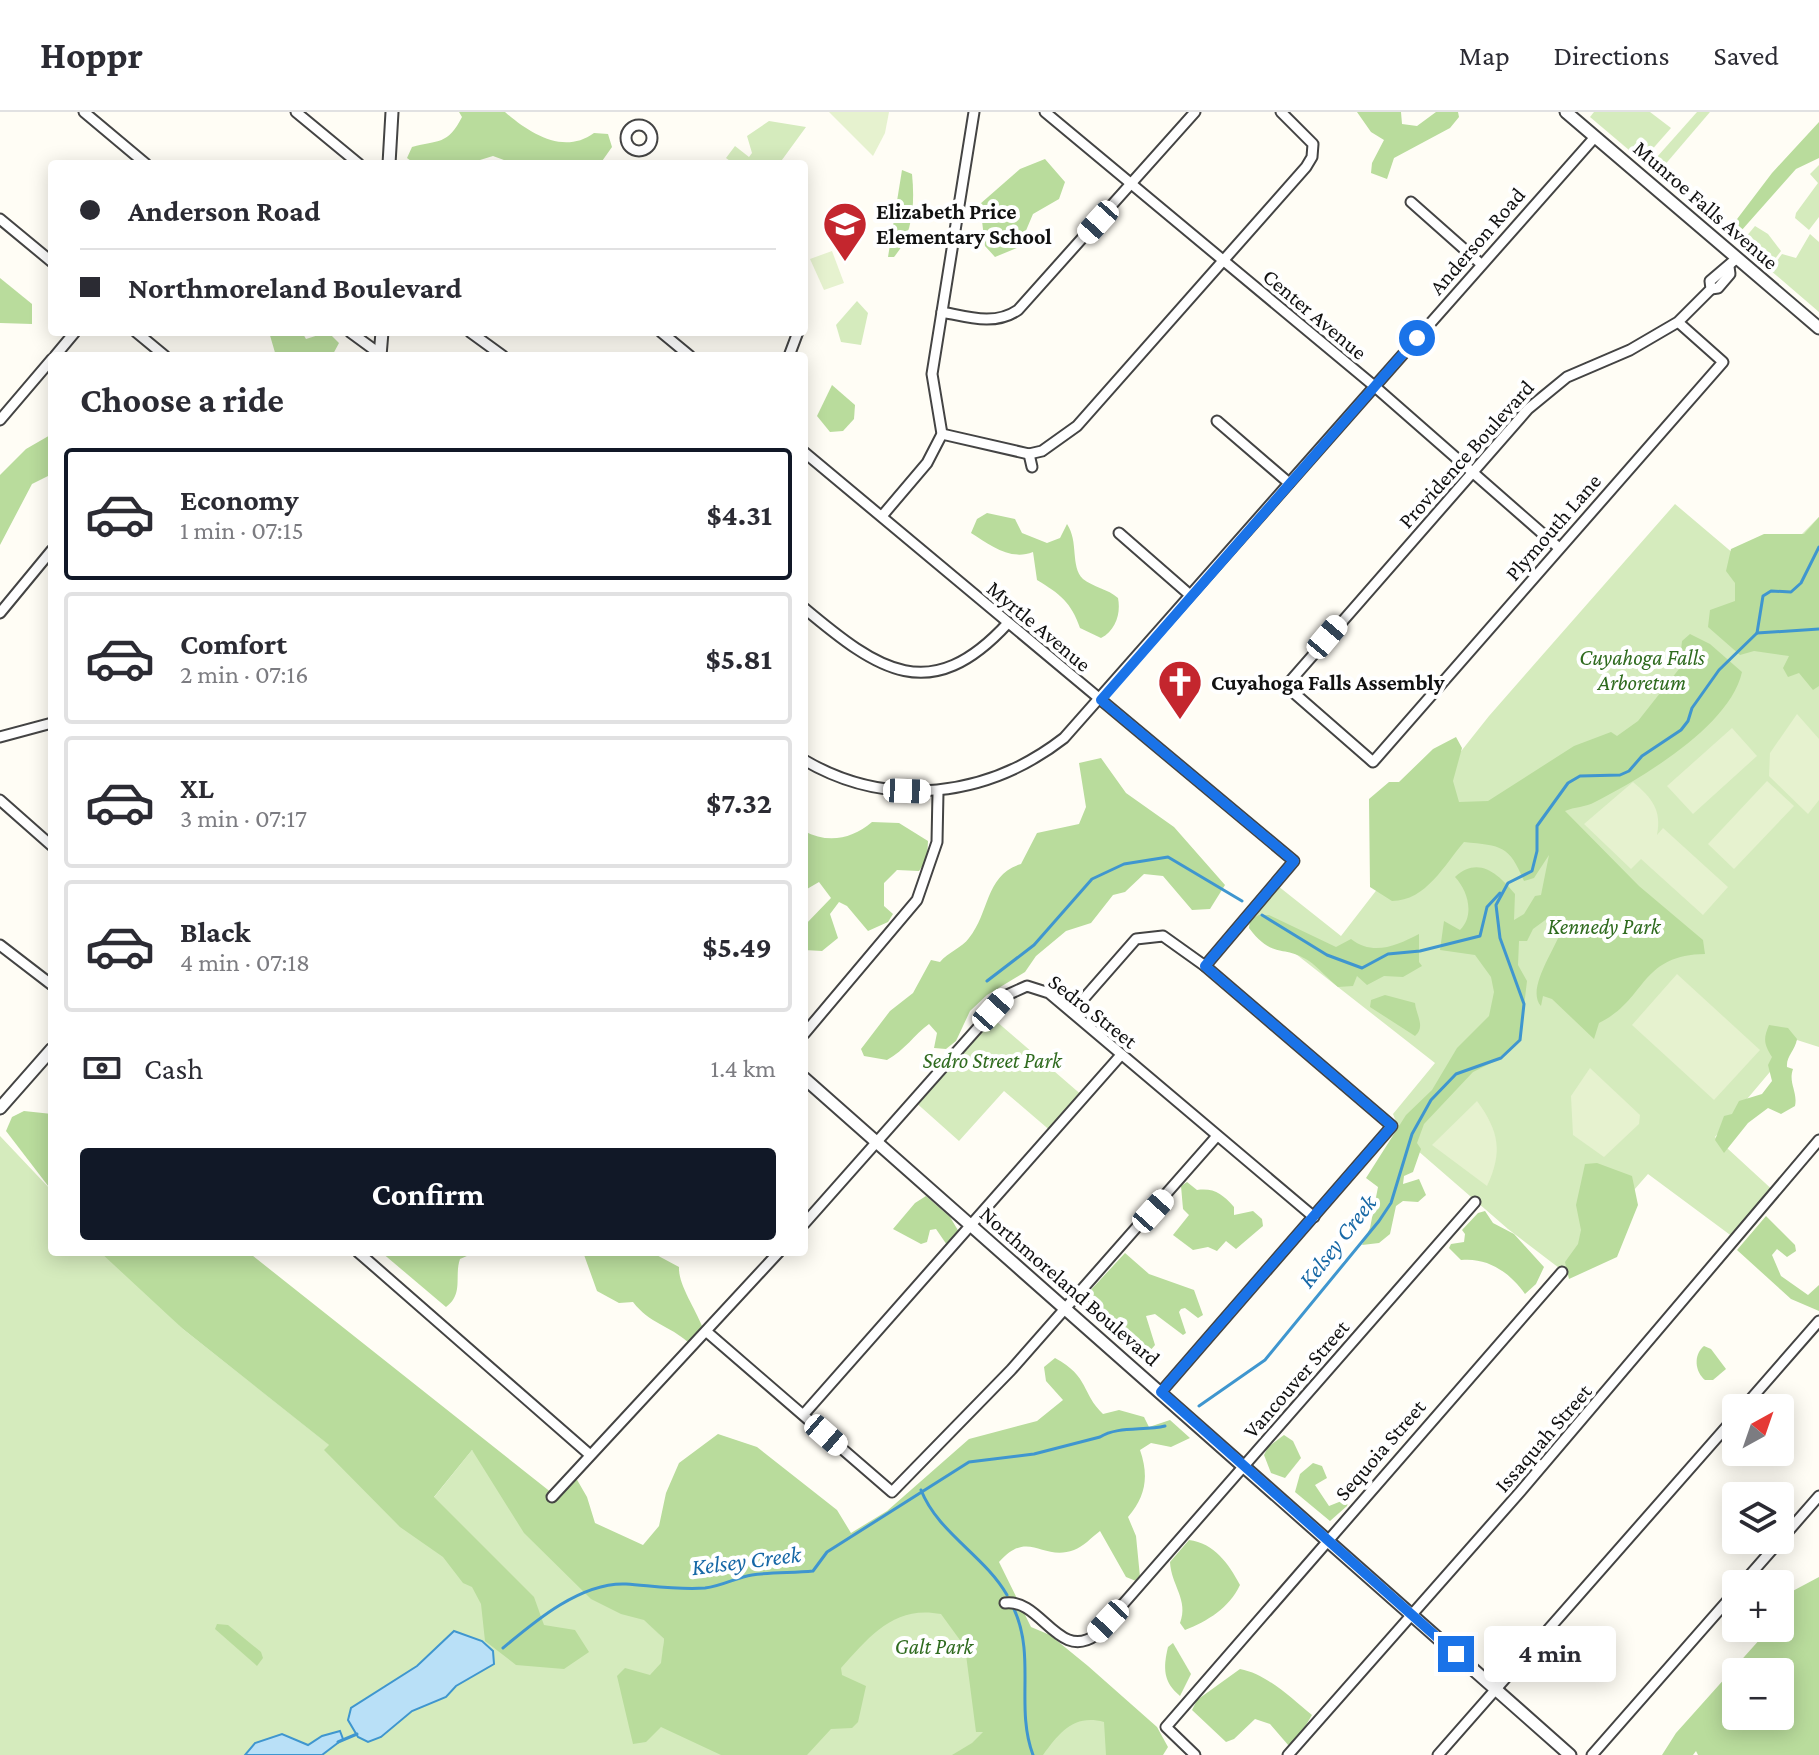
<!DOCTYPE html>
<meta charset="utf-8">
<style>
:root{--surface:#fff;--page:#f2f2f3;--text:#2b2b33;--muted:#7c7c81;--line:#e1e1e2;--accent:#111827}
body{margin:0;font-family:"Crimson Pro",serif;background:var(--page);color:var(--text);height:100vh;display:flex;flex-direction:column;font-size:30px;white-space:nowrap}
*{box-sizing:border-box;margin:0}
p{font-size:26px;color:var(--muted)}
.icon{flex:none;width:44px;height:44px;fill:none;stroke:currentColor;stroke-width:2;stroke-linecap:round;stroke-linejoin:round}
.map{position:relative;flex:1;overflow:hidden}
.side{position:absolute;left:48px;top:240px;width:760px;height:904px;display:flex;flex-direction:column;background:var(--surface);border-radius:8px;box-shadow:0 4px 20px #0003}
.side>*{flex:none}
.banner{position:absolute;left:48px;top:48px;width:760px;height:176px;border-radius:8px;box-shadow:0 4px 20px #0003;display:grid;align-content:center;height:176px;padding:0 32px;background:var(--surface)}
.needle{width:52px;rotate:40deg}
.buttons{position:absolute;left:1722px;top:1282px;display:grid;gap:16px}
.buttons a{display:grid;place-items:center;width:72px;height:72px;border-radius:8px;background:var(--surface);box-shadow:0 4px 20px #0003;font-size:40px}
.end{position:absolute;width:36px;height:36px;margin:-18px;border:10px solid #1a73e8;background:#fff;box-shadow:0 0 0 4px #fff}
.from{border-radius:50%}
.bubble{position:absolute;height:56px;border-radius:8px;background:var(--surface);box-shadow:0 4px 20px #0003;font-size:26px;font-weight:700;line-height:56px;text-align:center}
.car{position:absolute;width:24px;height:48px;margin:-24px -12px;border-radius:10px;box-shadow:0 0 6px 2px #0007;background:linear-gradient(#fff 24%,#345 0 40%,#fff 0 76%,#345 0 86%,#fff 0)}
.banner b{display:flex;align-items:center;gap:28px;height:76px;font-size:30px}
.banner b+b{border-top:2px solid var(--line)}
.banner i{width:20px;height:20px;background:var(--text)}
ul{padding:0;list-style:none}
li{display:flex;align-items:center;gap:24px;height:132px;margin:0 16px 12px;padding:0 16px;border:4px solid var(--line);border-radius:8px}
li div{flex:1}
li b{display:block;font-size:30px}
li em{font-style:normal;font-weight:700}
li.current{border-color:var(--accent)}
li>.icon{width:72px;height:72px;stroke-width:1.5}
h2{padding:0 32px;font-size:36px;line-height:96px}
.pay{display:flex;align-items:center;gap:20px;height:88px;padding:0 32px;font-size:30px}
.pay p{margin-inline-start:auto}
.primary-button{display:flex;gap:16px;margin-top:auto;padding:16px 32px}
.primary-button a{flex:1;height:92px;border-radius:8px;background:var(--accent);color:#fff;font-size:32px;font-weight:700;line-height:92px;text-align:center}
header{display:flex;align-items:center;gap:48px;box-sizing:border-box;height:112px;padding:0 40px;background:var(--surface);border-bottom:2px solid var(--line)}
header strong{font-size:38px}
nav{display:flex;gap:44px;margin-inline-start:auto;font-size:28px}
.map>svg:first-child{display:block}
.green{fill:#d5ebbd}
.forest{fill:#b9dc9c;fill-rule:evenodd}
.pitch{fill:#e6f2cf}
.water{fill:#b9e0f7;stroke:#3f96cf;stroke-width:2}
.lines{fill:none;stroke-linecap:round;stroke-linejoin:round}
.stream{stroke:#3f96cf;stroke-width:3}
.minor-casing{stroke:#444;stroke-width:13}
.tertiary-casing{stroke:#444;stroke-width:15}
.minor{stroke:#fff;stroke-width:9}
.tertiary{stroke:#fff;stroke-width:11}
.route{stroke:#1a73e8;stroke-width:10}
.labels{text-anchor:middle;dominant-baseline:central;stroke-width:8;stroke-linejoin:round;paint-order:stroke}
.street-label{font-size:22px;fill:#111;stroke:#fff}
.poi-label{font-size:22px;font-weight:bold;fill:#111;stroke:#fff;text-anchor:start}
.park-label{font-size:22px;font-style:italic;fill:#2f6b1f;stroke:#fff}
.water-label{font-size:24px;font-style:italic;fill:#1768a6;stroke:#fff}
</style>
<header>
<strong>Hoppr</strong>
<nav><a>Map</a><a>Directions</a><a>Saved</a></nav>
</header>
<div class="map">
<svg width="1819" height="1643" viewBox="0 0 1819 1643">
<rect width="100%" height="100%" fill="#fffdf5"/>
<g class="green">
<path d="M1594,0H1650L1671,16L1642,49L1590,5Z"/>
<path d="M1697,0H1710L1657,62L1649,54Z"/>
<path d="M769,9L806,15L779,52H734L726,46L735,34L749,45L752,41L747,24Z"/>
<path d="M1819,53V105L1809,118L1795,106L1796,101L1818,71L1810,62Z"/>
<path d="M1755,114L1768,122L1781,139L1768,156L1740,132Z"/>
<path d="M1810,122L1819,130V200L1770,158L1782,142L1796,146Z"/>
<path d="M857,189L868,201L861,233L841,230L836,213Z"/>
<path d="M1675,392L1760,464L1819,405V935L1797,928L1715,1025L1777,1082L1737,1128L1648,1062L1563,1159L1508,1117L1402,1025L1393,1002L1435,951L1251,807L1278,774L1341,824L1399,749L1443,662L1489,604Z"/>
<path d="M989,903L1084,985L1053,1021L1004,979L959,1029L913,988Z"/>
<path d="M0,1024L52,1079V1140H110L183,1217L419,1404L472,1338L664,1527L662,1551L968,1417L1024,1506L1064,1561L1140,1643H0Z"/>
</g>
<g class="forest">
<path d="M459,0H505C530,22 564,43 594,21L608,22L612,35L600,52H515L493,44L467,52H415L407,46L412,35C438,28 448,33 462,5Z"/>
<path d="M1357,0H1401L1402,12L1417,14L1436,0H1458L1459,5L1450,16L1394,46L1387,67L1371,61L1372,51L1384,28L1371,20Z"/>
<path d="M1819,10V46L1796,57L1741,119L1731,115L1772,61Z"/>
<path d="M1045,47L1065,70L1059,87L1033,102L1019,135L995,145L985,134L980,92L1020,57Z"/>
<path d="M902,58L912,62C915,91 913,123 894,145H888Z"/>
<path d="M0,166L32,192V212L0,211Z"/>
<path d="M269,220H302L306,227L328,220L339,231L332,244H276Z"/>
<path d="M832,273L855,293L854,307L843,319L830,320L817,304Z"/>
<path d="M52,322V362L32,372L0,433V363L26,337Z"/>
<path d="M987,401L1015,407L1022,421L1047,431L1060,426L1067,412C1079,430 1070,454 1083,467C1093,475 1108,477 1118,486C1121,501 1116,518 1101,526L1080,516C1071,490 1060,482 1037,468L1033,440C1010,449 990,433 971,421L977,407Z"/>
<path d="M1819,405V574L1813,578L1799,561L1788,565L1783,556L1789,544L1754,539L1740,543L1708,515L1710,498L1735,489V471L1726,459L1731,437L1764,422H1804Z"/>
<path d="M1690,522L1710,532L1742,560C1730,614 1642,666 1595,690C1586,695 1574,695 1565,699L1639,774L1703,828L1705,842C1639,843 1647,888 1599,911L1594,927L1552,887L1543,884L1541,894C1525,877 1557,835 1563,814L1548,806L1533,817L1527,829H1519L1518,853L1527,869L1520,928L1501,946L1473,960L1424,1012L1417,1031L1421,1037L1413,1060L1404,1064L1403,1072L1419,1067L1426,1083L1418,1090L1403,1089L1396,1094L1390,1122L1379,1131L1362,1133L1370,1116L1378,1075L1366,1066L1406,1003L1432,978L1457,936L1489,904L1494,880L1491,865L1475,843L1440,838L1444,809L1460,818C1475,803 1468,779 1455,765C1479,743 1499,763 1515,782L1514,808L1524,802L1535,784L1541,783L1549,743L1534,766L1524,769C1509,733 1502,734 1464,730C1445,752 1426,789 1392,789L1370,775L1369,687L1389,670H1399L1433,637L1456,625L1462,636L1453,669L1459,690L1488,689L1574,634L1611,620L1617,624L1638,609L1679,557L1682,529Z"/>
<path d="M1101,646L1126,681L1174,715L1225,773L1210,797L1192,798L1163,764L1144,762L1125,780L1113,783L1091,811L1066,819L1036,844L1025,860L987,883L970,899L956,929L946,937L934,936L937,921L929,912C914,923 905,938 887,948L864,944L861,937L890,899L913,881L931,848L940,850C948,840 962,836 969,826C990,800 985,763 1021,752L1037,721L1079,712L1086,695L1079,651Z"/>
<path d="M872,710L899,711L928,729L927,747L919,759L897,758L884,771V794L893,802L888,810L868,819L847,794L839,790L830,802L838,826L822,839L804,838V814L831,786L819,770L807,777L804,788V719C828,732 852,727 872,710Z"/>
<path d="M1259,803H1269L1336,835L1351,827C1373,844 1396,834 1419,822V850L1422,854L1403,865L1384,864L1367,873L1357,864L1353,874L1338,875C1328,867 1319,856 1309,849C1283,832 1273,848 1249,816L1250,808Z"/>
<path d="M1385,883L1415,891C1416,903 1426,915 1415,924L1370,895L1371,888Z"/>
<path d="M1769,913L1788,916L1797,927C1795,939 1786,944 1787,955L1793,957C1788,971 1798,980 1795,994L1781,1002L1768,996L1748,1011L1724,1041L1715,1028L1724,1004L1732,1002L1739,989L1762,982L1772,969L1768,953L1772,945C1764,932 1763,927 1769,913Z"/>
<path d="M24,999L52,1002V1079L6,1019L12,1005Z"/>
<path d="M1597,1051L1632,1064L1638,1093L1617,1145L1569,1167L1565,1150L1578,1132L1581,1118L1576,1093L1585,1052Z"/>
<path d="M1187,1070L1197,1078C1215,1076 1222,1082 1234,1095V1103L1253,1099L1262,1107L1263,1114L1236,1137L1226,1129L1217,1139L1208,1135L1193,1138L1173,1123L1189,1103L1183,1097L1181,1074Z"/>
<path d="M926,1084L950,1105L959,1120L947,1133L936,1117L930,1118L927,1130L921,1132L893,1117L915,1091Z"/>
<path d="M1485,1099L1493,1111L1514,1122L1544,1155L1536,1172L1525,1182C1511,1162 1489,1145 1461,1148L1449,1136L1451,1132L1464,1130L1465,1122L1462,1118L1478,1101Z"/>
<path d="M1766,1104L1795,1133L1796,1139L1787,1145L1777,1137L1772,1143L1781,1164L1808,1183L1819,1173V1199L1791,1187L1737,1138Z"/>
<path d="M100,1140H248L557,1385L576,1366L587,1385L595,1411L643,1433L659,1414L666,1381L679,1351L718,1322L757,1335L837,1398L851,1421L887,1399L969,1327L1037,1309L1063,1288L1046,1269L1044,1255L1055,1246C1090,1265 1081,1281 1103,1302L1119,1298L1144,1305L1149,1315L1170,1308L1190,1326L1171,1335L1151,1331L1140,1338C1149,1364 1146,1384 1128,1405L1136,1424L1140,1465L1136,1469L1126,1465L1100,1419C1092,1425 1083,1435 1074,1438C1042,1450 1029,1416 999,1450L1031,1515L1050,1523L1088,1554L1157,1615L1168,1635L1163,1643H1106L1104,1610C1074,1602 1060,1620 1043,1643H952L972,1631L983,1620H976L965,1535L941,1502C894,1493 870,1524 841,1556L842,1563L866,1574L858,1610L852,1616L831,1617L807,1643H721L661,1615L646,1630L633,1632L617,1564L625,1556L650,1563L661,1551L664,1527L644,1508L621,1502L591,1487L524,1421L472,1338L434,1385L534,1485L544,1513L575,1518L589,1540L564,1557L516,1553L485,1529L481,1492L472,1475L463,1471L443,1445L400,1415L324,1338L329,1333L183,1217Z"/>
<path d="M381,1140H476L460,1147C454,1164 464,1182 446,1195Z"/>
<path d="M583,1140H651L679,1155C678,1172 695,1196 702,1214L689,1231C669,1213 650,1212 633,1190L619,1191L597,1179Z"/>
<path d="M1125,1141L1149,1162L1194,1178L1203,1203L1198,1206L1185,1196L1181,1197L1179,1200L1186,1221L1183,1223L1155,1202L1146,1204L1155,1233L1144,1246C1123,1235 1084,1207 1088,1181Z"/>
<path d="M1704,1234L1711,1237L1726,1257L1713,1268H1705C1695,1260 1693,1243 1704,1234Z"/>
<path d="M1284,1323L1293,1329L1301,1346L1285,1366L1271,1361L1264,1343L1268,1335Z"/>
<path d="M1313,1351L1322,1354L1327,1366L1315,1373L1329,1394L1349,1386L1347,1394L1330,1409L1295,1380L1300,1362Z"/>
<path d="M1189,1428C1214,1431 1229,1452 1240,1473C1229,1496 1208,1509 1185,1518L1180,1511C1189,1488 1171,1473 1170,1450Z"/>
<path d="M1819,1465V1643H1698L1696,1639L1693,1643H1662L1676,1621L1770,1516H1780V1478L1787,1482ZM1736,1560H1780V1604H1736Z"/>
<path d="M217,1512L228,1513L261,1540L263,1546L257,1554L215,1517Z"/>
<path d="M1173,1531L1191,1562L1180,1584C1163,1570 1163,1556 1168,1535Z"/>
<path d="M1240,1557C1267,1562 1291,1586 1312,1603L1300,1623L1289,1634L1270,1612L1255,1607L1234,1627L1226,1630L1192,1598L1197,1588Z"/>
</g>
<g class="pitch">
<path d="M829,0H889L885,21L873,44Z"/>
<path d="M832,139L844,171L824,178L810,147Z"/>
<path d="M1797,602L1819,627V688L1808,702L1769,664L1770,641Z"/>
<path d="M1732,616L1757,644L1693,702L1667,674Z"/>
<path d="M1767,669L1794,694L1734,757L1708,732Z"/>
<path d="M1633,670C1652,686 1662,698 1657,723L1663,716L1728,775L1703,803L1641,747L1631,757L1584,712Z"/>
<path d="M1677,862L1760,938L1714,988L1632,913Z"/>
<path d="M1590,956L1640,1003L1639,1012L1604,1045L1573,1023L1571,984Z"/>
<path d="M1477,989C1499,1019 1503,1040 1487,1074L1432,1033Z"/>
</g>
<g class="water">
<path d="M454,1519L482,1529L493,1539L494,1552L456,1574L446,1585L412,1599L381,1625L368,1630L358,1625L348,1608L351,1596L417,1554Z"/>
<path d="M340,1619L343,1627L322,1643H245L255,1631L282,1622L308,1633L322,1624Z"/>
</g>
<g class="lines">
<g class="stream">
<path d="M1757,521L1763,484L1771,479L1791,480L1801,471L1819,435"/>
<path d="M1262,803L1327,843L1362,856L1388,842L1420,839L1480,824L1487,795L1500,781"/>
<path d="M987,869L1034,833L1092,767L1124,752L1168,745L1242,789"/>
<path d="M1199,1294L1265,1248L1379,1109L1391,1091L1412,1022L1431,988L1456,962L1501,946L1520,928L1524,892L1500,826L1496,793L1508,771L1532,759L1537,739V714L1568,671L1580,664L1620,663L1629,659L1642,644L1681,618L1688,609L1692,596L1719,558L1757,521L1819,517"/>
<path d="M921,1378C938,1421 984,1443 1007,1483"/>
<path d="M1014,1497C1036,1545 1015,1595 1033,1643"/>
<path d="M503,1536C535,1509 581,1470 626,1472C653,1474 678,1478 705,1476C723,1474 737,1465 752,1463C772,1460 793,1461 813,1459L827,1440L969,1350L1034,1342L1100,1325C1117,1314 1144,1319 1165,1314"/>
<path d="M338,1630L357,1622"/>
</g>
<g class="minor-casing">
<g id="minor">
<path d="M84,0L146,52"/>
<path d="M296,0L359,52"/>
<path d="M1045,0L1373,273L1559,436"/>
<circle cx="639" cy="26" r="13"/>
<path d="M1411,90L1481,152"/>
<path d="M0,107L52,150"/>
<path d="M1711,177L1718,176L1730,162L1729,155"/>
<path d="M942,200C968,205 995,214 1018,198L1195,0"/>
<path d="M1678,210L1723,250L1373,650L1286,574L1528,297L1567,265L1630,238L1678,210L1711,177L1710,169L1737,146"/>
<path d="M136,220L165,244"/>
<path d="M350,220L380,242"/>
<path d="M470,220L503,244"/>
<path d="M661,220L690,244"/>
<path d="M55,244L75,220"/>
<path d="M789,244L798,220"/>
<path d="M0,308L52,247"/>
<path d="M1217,309L1289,371"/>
<path d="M942,322L1029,342L1042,339L1077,314L1306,55L1312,45L1313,32L1281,0"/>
<path d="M804,340L1294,749L1205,854"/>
<path d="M1029,342L1032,355"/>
<path d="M882,404L927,351L942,322L932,262L974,0"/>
<path d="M1119,421L1190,483"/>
<path d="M804,496C878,558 930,596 1008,511"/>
<path d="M0,501L52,438"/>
<path d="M0,625L52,611"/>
<path d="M804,648C889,698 988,685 1064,626L1595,25"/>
<path d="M0,688L52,734"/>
<path d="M0,833L52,873"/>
<path d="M1072,900L1136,827L1163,824L1205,854L1392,1014L1161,1280"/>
<path d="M804,922L917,788L937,730L938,680"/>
<path d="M804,1112L1007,883L1027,874L1049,881L1314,1105"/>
<path d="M358,1140L589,1342"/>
<path d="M707,1220L892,1380L1011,1258L1217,1024"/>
<path d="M1743,1296L1819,1209"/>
<path d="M804,1302L1121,943"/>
<path d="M552,1385L779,1140"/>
<path d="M1742,1472L1819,1384"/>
<path d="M1005,1491C1041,1486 1058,1550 1096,1523L1475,1090"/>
<path d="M1195,1643L1166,1615L1562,1160"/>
<path d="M1288,1643L1520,1380L1819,1028"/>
<path d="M1438,1643L1736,1304"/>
<path d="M1592,1643L1736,1479"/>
</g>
</g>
<g class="tertiary-casing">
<g id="tertiary">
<path d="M1566,0L1819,216"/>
<path d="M389,52L392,0"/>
<path d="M380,244L382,220"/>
<path d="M804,966L1570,1643"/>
<path d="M0,996L52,937"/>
</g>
</g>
<use href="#minor" class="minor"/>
<use href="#tertiary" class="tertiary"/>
</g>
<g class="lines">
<path class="route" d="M1417,226L1101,588L1294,749L1205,854L1392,1014L1161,1280L1456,1542"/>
</g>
<defs>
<g id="school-pin" transform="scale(2.3)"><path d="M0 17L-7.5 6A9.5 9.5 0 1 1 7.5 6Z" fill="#c4262e" stroke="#fff"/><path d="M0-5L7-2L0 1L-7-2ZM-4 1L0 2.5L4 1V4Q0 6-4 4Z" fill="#fff"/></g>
<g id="church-pin" transform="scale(2.3)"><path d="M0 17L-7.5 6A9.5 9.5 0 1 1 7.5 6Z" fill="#c4262e" stroke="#fff"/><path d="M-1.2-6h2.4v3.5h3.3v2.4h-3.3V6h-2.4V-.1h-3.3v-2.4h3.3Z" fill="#fff"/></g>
</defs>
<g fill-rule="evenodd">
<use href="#school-pin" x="845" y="112"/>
<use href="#church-pin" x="1180" y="570"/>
</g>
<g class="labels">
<g class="street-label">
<text transform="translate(1706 93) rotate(41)">Munroe Falls Avenue</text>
<text transform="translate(1477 129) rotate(-49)">Anderson Road</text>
<text transform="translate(1315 202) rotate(40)">Center Avenue</text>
<text transform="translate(1466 342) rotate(-48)">Providence Boulevard</text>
<text transform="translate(1553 415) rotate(-49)">Plymouth Lane</text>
<text transform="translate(1039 514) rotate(40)">Myrtle Avenue</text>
<text transform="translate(1093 899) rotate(38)">Sedro Street</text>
<text transform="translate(1070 1174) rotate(41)">Northmoreland Boulevard</text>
<text transform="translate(1296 1267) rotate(-49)">Vancouver Street</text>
<text transform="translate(1543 1326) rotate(-49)">Issaquah Street</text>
<text transform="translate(1380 1338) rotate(-49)">Sequoia Street</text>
</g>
<g class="poi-label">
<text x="876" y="99">Elizabeth Price<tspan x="876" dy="25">Elementary School</tspan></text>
<text x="1211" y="570">Cuyahoga Falls Assembly</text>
</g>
<g class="park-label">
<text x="1642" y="545">Cuyahoga Falls<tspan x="1642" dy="25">Arboretum</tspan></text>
<text x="1604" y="814">Kennedy Park</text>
<text x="992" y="948">Sedro Street Park</text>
<text x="934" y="1534">Galt Park</text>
</g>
<g class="water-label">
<text transform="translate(1337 1129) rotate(-52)">Kelsey Creek</text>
<text transform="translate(746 1448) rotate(-7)">Kelsey Creek</text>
</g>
</g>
</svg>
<div class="buttons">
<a><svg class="needle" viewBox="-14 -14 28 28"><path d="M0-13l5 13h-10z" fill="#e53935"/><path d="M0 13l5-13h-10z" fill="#7c7c81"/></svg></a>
<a><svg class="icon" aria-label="layers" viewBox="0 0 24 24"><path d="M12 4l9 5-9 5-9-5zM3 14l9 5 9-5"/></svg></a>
<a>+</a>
<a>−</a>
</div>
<i class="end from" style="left:1417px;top:226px"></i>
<i class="end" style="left:1456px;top:1542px"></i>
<div class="bubble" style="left:1484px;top:1514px;width:132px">4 min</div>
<i class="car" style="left:1098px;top:110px;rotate:222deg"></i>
<i class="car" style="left:1327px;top:525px;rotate:40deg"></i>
<i class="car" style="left:907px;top:679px;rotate:92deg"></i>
<i class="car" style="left:993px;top:898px;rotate:42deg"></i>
<i class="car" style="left:1153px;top:1099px;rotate:42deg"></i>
<i class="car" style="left:826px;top:1323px;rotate:131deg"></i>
<i class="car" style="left:1108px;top:1509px;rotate:223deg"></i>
<div class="banner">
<b><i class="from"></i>Anderson Road</b>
<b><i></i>Northmoreland Boulevard</b>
</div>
<section class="side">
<h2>Choose a ride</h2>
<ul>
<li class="current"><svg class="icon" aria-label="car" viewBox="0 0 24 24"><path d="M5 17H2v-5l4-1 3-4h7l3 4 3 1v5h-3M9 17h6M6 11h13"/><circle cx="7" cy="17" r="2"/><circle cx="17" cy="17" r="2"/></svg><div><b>Economy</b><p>1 min · 07:15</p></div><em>$4.31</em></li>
<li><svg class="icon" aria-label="car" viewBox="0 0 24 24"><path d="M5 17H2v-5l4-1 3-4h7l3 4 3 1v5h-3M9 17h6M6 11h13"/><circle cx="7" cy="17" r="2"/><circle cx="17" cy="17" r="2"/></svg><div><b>Comfort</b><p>2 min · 07:16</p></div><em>$5.81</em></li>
<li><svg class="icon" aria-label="car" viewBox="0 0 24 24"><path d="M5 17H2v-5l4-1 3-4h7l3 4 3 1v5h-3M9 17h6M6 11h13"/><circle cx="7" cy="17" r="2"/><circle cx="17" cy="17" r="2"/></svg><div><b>XL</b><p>3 min · 07:17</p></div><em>$7.32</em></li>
<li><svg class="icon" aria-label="car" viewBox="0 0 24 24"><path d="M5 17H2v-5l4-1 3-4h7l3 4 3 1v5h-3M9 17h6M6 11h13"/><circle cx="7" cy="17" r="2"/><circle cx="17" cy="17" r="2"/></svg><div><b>Black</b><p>4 min · 07:18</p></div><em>$5.49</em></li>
</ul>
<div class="pay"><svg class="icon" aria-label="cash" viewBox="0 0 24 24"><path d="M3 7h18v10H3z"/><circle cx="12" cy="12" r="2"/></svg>Cash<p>1.4 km</p></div>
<div class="primary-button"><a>Confirm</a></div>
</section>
</div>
